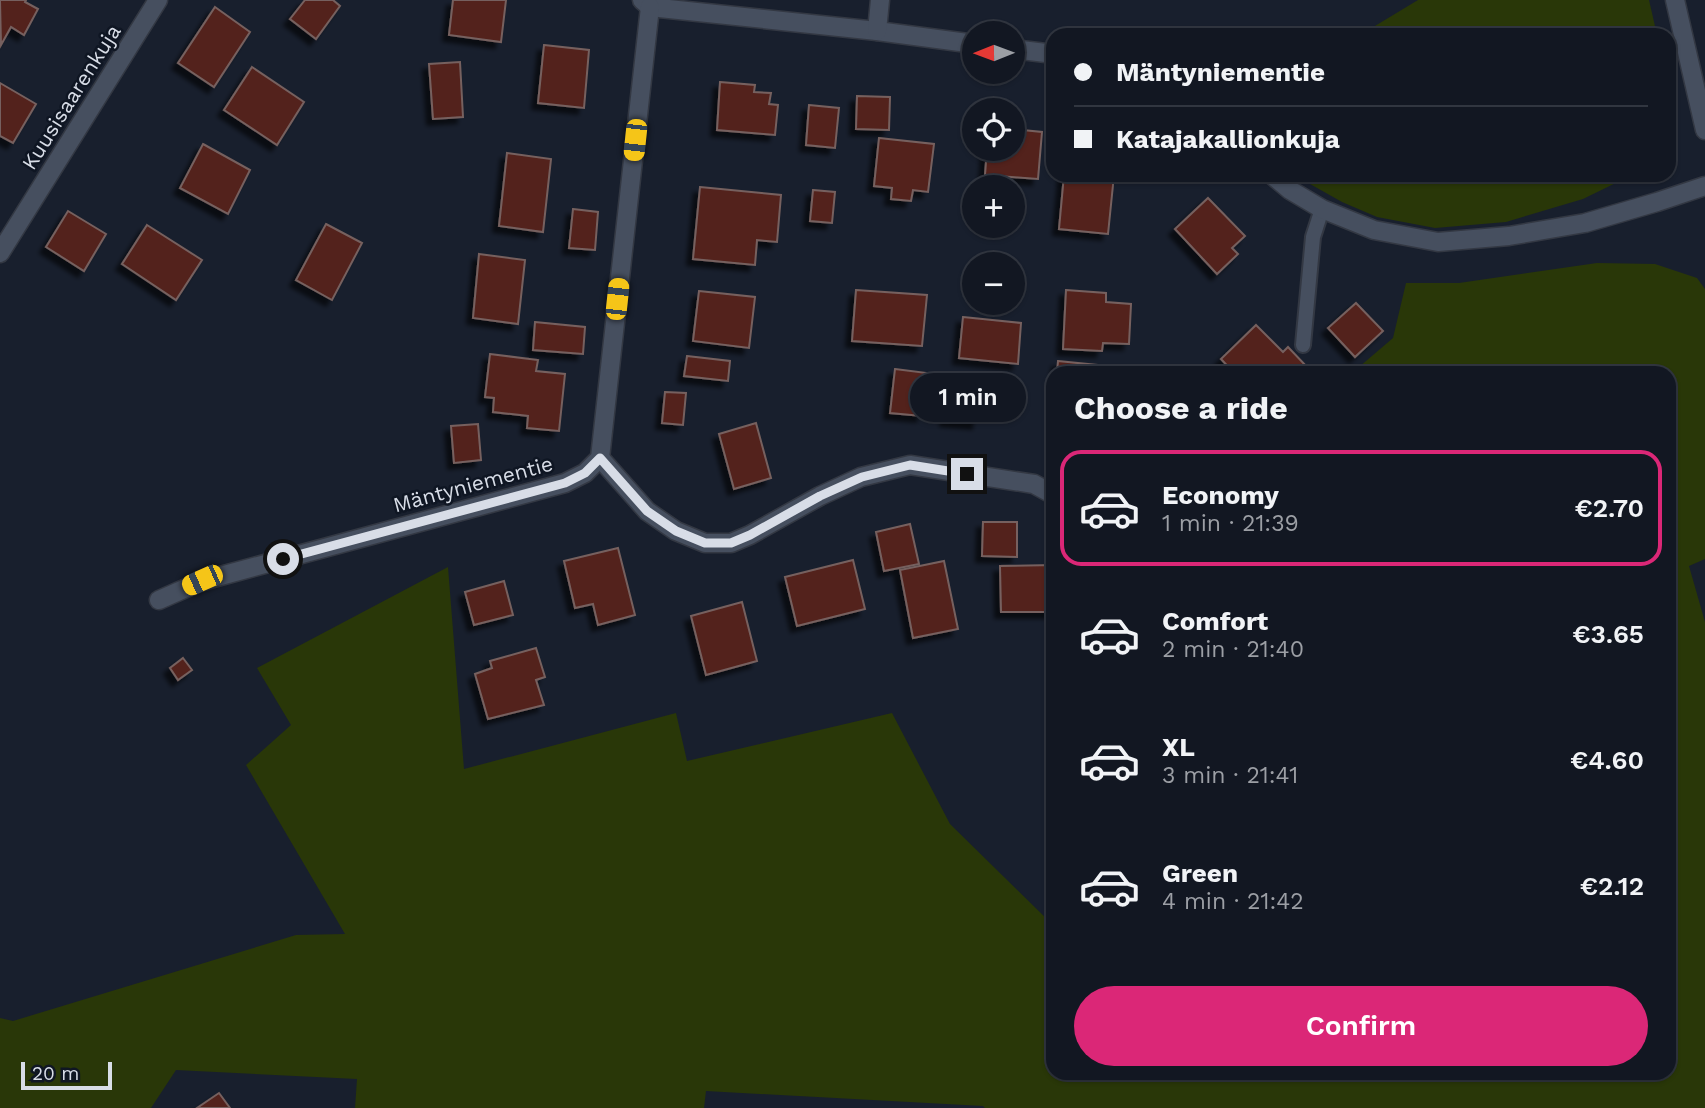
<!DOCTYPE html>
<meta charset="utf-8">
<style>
:root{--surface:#121722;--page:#1f242f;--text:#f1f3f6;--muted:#9c9fa5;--line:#313640;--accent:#db2777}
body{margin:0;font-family:"Work Sans",sans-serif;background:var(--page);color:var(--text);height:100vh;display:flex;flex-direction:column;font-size:26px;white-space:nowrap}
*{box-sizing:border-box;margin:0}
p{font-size:23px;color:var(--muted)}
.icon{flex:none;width:38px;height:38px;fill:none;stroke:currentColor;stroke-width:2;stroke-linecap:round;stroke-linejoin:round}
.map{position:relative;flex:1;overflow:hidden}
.drawer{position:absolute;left:1046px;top:366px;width:630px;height:714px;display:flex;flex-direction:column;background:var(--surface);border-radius:21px;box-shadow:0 2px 5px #0004,0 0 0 2px var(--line)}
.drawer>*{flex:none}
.hud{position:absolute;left:1046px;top:28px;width:630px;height:154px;border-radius:21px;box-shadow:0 2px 5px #0004,0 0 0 2px var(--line);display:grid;align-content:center;height:154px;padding:0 28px;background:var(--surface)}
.needle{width:46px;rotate:269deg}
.fabs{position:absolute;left:962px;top:21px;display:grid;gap:14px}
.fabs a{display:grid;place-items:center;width:63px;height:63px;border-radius:50%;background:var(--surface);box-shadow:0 2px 5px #0004,0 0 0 2px var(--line);font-size:35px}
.scale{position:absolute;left:21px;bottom:18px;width:91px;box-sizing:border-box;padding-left:7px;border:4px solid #d8dde7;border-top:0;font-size:19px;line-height:24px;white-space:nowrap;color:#d8dde7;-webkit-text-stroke:5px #0f1623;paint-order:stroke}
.end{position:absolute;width:32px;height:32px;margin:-16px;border:9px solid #d8dde7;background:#111;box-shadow:0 0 0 4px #111}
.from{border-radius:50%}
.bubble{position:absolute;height:49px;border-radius:24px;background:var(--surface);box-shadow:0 2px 5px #0004,0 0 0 2px var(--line);font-size:23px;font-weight:600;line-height:49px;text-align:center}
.car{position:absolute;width:21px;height:42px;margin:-21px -10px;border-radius:9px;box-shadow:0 0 5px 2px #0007;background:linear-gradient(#f5c518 24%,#345 0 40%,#f5c518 0 76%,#345 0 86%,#f5c518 0)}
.hud b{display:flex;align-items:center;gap:24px;height:66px;font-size:26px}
.hud b+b{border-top:2px solid var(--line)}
.hud i{width:18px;height:18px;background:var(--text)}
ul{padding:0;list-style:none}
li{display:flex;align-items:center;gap:21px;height:116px;margin:0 14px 10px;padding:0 14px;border:4px solid transparent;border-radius:21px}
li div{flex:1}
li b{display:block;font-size:26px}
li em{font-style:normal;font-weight:600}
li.selected{border-color:var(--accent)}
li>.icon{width:63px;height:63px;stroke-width:1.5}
h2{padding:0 28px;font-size:32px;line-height:84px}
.primary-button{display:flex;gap:14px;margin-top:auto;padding:14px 28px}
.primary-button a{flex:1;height:80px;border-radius:42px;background:var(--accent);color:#fff;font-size:28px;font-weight:600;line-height:80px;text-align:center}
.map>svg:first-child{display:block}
.green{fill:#293708}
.building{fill:#53211d;stroke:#76615e;stroke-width:2;filter:url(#shadow)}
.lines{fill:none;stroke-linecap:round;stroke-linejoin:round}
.service-casing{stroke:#333843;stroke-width:18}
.minor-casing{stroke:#333843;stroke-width:21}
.tertiary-casing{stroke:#333843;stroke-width:21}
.service{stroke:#464f5f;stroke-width:14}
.minor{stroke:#464f5f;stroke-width:18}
.tertiary{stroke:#464f5f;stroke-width:18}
.route{stroke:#d8dde7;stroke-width:9}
.labels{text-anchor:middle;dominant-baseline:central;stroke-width:5;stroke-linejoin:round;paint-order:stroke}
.street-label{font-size:21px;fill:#d8dde7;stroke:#0f1623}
</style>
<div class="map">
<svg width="1705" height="1108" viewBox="0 0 1705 1108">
<defs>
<filter id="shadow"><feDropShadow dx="-6" dy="6" stdDeviation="2" flood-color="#0009"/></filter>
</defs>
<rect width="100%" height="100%" fill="#181f2d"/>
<g class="green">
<path d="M1418,0H1649L1657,35H1360Z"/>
<path d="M1294,175H1630L1628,177L1583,199L1506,222L1435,228L1377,217L1342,202Z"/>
<path d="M1597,263L1655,264L1697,278L1705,289V559L1689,566L1705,622V1108H985L983,1106L706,1091L704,1108H355L357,1079L176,1070L151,1108H0V1018L13,1021L296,935L345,934L246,765L291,725L257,668L448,567L464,769L676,713L687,761L892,713L950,824L1053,925L1054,1073H1670V373H1352L1393,338L1406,283H1459Z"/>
</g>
<g class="building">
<path d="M0,0H26L25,2L38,9L24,35L11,27L1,45Z"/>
<path d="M305,0H333L340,6L316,39L290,19Z"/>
<path d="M453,0H506L501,42L449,35Z"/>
<path d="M215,7L250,32L214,87L178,63Z"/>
<path d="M544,45L589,50L584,108L538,103Z"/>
<path d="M460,62L463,117L433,119L429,64Z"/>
<path d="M252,67L304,102L277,145L224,110Z"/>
<path d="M720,82L755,85L754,92L771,93L769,104L778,105L775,135L717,130Z"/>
<path d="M0,83L36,104L13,143L0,136Z"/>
<path d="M857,96L890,97L889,130L856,129Z"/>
<path d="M809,105L839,108L835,148L806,145Z"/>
<path d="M1013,129L1042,132L1038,179L985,175L987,149H1013Z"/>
<path d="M879,138L934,144L928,192L913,190L911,201L891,199L892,188L874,186Z"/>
<path d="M203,144L250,170L228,214L180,188Z"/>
<path d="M507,153L551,159L543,232L499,226Z"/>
<path d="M1064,175H1114L1108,234L1059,229Z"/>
<path d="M700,187L781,195L777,242L757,240L755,265L693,259Z"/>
<path d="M813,190L835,192L832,223L810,221Z"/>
<path d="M1208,198L1245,236L1232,248L1238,254L1217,274L1175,229Z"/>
<path d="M573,209L598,212L595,250L569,248Z"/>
<path d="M68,211L106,234L84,271L46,247Z"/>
<path d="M326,224L362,243L332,300L296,280Z"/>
<path d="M147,225L202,260L176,300L122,264Z"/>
<path d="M479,254L525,260L518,324L473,318Z"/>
<path d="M856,290L927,295L922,346L852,341Z"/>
<path d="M1066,290L1106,293V302L1131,304L1129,344L1103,343L1102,351L1063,349Z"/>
<path d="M699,291L755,297L749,348L693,341Z"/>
<path d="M1356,303L1383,331L1355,357L1328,328Z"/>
<path d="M963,317L1021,323L1018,364L959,358Z"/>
<path d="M535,322L585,327L583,354L533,350Z"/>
<path d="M1256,325L1283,352L1288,347L1308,368L1303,373H1234L1221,359Z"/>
<path d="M490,354L538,360L536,371L565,374L559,431L527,428L528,416L493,412L494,398L485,397Z"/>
<path d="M687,356L730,361L728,381L684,376Z"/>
<path d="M1058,361L1097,365L1096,373H1057Z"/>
<path d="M895,369L927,373L922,416L890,413Z"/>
<path d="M949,381L981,385L978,423L946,420Z"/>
<path d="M665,392L686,393L683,425L662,423Z"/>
<path d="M756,423L771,478L734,489L719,434Z"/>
<path d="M478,424L481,460L454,463L451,426Z"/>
<path d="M983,522H1017V557L982,556Z"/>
<path d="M910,524L919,564L884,571L876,532Z"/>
<path d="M618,548L635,615L598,625L593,604L575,608L564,561Z"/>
<path d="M853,560L865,609L797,626L785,577Z"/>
<path d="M944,561L958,629L913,638L900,570Z"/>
<path d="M1054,565V612H1001L1000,566Z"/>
<path d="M504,581L513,615L474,625L465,592Z"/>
<path d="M742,602L757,661L706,675L691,616Z"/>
<path d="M536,648L545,677L536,680L544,705L488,719L475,674L492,668L490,661Z"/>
<path d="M183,658L192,670L178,680L170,668Z"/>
<path d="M219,1093L230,1108H197Z"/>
</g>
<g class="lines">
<g class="service-casing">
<path id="service" d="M1303,345L1313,237L1322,209"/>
</g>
<g class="minor-casing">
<g id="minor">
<path d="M642,0L650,7L877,31L975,44"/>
<path d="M877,31L880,0"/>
<path d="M1013,49L1054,54"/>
<path d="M1272,175L1290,190L1322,209L1374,230L1438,242L1509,236L1585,223L1657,202L1705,186"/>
<path d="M0,253L158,0"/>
<path d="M600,458L647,511L676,531L705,543H731L750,535L820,496L861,477L910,465L1034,484L1054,495"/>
<path d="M159,600L202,581L565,483L585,473L600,458L650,7"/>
</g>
</g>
<g class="tertiary-casing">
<path id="tertiary" d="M1675,0L1705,130"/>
</g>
<use href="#service" class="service"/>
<use href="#minor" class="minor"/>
<use href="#tertiary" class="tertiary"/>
</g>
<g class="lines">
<path class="route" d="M283,559L565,483L585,473L600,458L647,511L676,531L705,543H731L750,535L820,496L862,477L910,465L967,474"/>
</g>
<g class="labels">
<g class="street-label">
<text transform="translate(71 97) rotate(-58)">Kuusisaarenkuja</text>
<text transform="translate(473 484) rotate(-15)">Mäntyniementie</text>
</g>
</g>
</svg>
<div class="fabs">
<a><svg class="needle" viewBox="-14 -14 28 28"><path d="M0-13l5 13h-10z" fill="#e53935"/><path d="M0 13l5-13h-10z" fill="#9c9fa5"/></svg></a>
<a><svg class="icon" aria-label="locate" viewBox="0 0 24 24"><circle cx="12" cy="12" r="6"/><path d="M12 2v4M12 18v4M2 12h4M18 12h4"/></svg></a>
<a>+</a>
<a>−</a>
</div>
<div class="scale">20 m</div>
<i class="end from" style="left:283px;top:559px"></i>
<i class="end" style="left:967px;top:474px"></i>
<div class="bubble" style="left:910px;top:373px;width:116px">1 min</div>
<i class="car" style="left:635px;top:140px;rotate:186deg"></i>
<i class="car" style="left:617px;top:299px;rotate:6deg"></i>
<i class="car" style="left:202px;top:580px;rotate:246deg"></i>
<div class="hud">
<b><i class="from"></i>Mäntyniementie</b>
<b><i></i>Katajakallionkuja</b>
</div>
<section class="drawer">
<h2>Choose a ride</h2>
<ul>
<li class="selected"><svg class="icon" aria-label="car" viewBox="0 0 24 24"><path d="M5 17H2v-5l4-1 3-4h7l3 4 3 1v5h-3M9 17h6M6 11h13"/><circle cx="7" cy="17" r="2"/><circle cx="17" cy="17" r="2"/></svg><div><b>Economy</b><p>1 min · 21:39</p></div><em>€2.70</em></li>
<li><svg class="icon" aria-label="car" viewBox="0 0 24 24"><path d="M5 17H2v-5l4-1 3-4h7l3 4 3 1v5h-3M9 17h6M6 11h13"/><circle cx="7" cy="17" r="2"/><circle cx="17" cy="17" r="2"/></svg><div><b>Comfort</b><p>2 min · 21:40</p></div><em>€3.65</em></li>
<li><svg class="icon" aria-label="car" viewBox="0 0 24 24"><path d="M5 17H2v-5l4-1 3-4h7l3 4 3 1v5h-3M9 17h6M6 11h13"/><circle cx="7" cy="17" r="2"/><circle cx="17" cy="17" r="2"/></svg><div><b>XL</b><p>3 min · 21:41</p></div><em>€4.60</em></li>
<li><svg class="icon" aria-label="car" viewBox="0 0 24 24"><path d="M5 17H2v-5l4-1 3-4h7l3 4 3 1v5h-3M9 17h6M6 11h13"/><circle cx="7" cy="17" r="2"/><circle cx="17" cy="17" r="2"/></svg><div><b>Green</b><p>4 min · 21:42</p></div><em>€2.12</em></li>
</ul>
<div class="primary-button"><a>Confirm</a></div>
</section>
</div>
